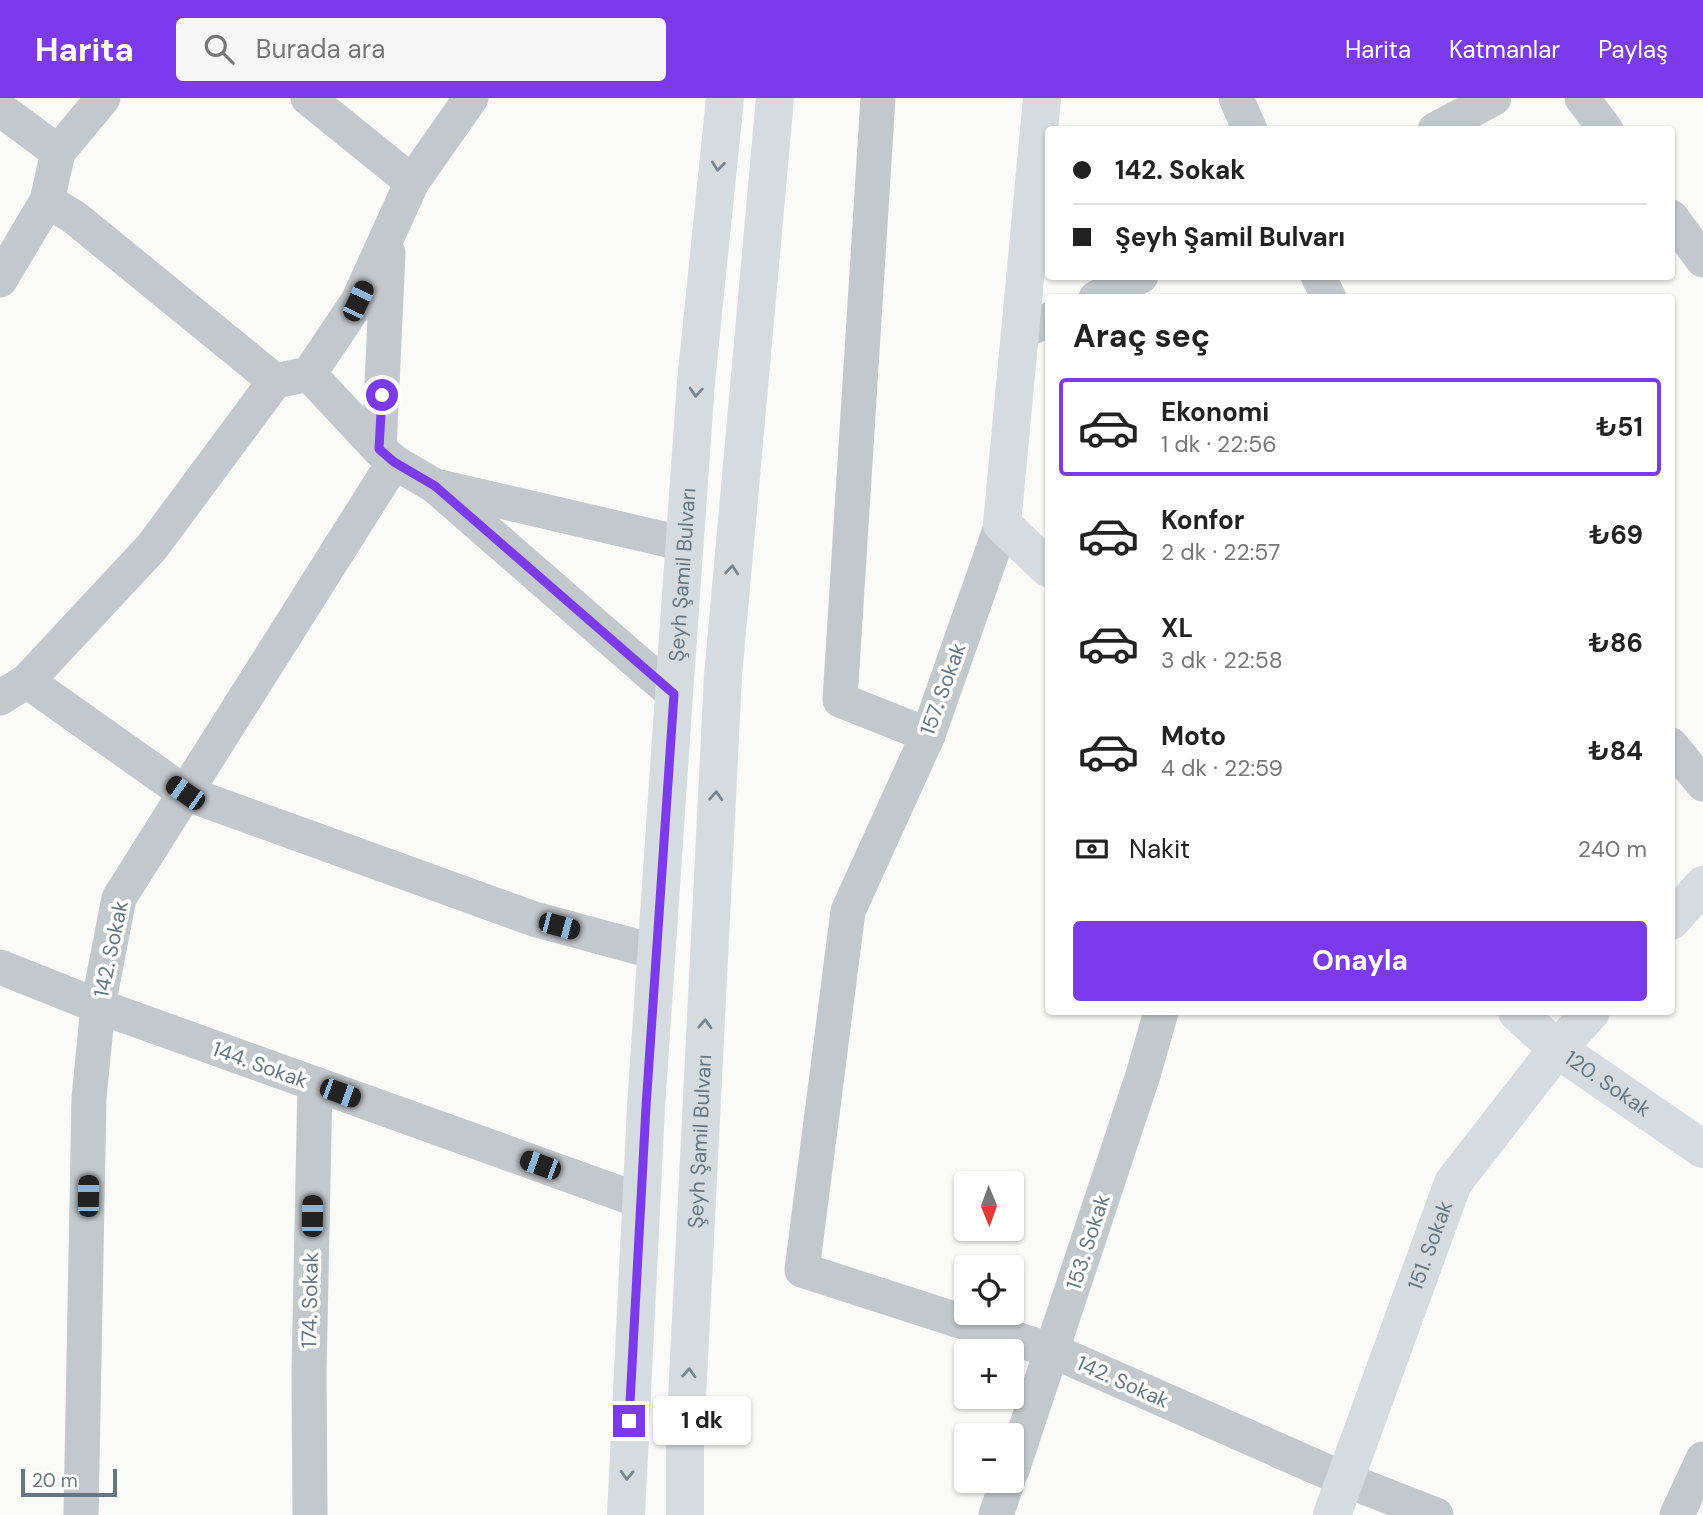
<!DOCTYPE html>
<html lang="tr">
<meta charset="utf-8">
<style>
:root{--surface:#fff;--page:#f6f6f6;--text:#222;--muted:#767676;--line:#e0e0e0;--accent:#7c3aed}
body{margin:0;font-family:"DM Sans",sans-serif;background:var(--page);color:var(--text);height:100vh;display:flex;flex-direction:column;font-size:26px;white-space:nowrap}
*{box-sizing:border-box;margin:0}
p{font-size:23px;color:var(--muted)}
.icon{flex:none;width:38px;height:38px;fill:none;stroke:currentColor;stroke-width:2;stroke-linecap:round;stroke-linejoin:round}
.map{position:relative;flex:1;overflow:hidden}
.drawer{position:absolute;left:1045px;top:196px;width:630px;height:721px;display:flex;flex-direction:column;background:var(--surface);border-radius:7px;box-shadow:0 2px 5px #0004}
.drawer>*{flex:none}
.guide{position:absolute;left:1045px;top:28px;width:630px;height:154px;border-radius:7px;box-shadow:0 2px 5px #0004;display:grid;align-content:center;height:154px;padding:0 28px;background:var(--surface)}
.needle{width:46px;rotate:179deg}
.buttons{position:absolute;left:954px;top:1073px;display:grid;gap:14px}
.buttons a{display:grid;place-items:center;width:70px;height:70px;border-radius:7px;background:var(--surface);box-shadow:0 2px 5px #0004;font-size:35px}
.scale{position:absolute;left:21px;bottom:18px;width:96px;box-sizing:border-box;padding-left:7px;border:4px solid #657683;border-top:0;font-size:19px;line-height:24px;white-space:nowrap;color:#657683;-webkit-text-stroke:5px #fff;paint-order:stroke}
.end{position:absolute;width:32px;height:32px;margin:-16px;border:9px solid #7c3aed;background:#fff;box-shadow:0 0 0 4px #fff}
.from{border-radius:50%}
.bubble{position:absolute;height:49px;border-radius:7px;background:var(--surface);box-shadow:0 2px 5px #0004;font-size:23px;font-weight:700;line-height:49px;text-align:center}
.car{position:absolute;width:21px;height:42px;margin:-21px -10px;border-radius:9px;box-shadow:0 0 5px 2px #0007;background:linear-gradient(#222 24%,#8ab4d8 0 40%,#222 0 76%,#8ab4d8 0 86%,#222 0)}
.guide b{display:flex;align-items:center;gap:24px;height:66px;font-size:26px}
.guide b+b{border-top:2px solid var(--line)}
.guide i{width:18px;height:18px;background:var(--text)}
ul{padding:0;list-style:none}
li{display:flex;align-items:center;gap:21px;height:98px;margin:0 14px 10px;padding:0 14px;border:4px solid transparent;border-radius:7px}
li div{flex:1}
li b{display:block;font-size:26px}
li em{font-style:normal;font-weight:700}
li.on{border-color:var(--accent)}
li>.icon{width:63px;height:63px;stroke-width:1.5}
h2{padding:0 28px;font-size:32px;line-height:84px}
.pay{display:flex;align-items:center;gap:18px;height:77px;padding:0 28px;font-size:26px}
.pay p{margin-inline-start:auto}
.action{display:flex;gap:14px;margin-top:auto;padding:14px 28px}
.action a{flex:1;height:80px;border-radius:7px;background:var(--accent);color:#fff;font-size:28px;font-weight:700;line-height:80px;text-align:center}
header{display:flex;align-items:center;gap:42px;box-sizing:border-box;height:98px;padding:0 35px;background:var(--accent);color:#fff}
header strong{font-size:33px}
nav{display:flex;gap:38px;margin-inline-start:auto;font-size:24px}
.search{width:490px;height:63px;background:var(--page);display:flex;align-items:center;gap:18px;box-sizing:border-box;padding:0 24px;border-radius:7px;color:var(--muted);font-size:26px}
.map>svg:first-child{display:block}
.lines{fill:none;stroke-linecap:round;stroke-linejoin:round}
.street{stroke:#c3c8cc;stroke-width:35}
.secondary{stroke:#d6dbdf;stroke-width:38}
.oneway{stroke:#768591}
.route{stroke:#7c3aed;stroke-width:9}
.labels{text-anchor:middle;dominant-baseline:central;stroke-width:7;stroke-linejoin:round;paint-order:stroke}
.street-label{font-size:21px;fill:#657683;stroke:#fff}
</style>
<header>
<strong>Harita</strong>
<div class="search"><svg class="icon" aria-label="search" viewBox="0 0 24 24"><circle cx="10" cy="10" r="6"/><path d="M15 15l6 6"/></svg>Burada ara</div>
<nav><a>Harita</a><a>Katmanlar</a><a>Paylaş</a></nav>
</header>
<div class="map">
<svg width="1703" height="1417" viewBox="0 0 1703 1417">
<rect width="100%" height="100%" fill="#fafaf8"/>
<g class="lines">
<g class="street">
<path d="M308,0L412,84"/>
<path d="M878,0L840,602L928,637"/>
<path d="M1236,0L1250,32"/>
<path d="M1582,0L1606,32"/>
<path d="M0,11L58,54"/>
<path d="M1435,32L1494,0"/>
<path d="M47,103L58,54L103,0"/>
<path d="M1671,119L1703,162"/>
<path d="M1318,178L1329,200"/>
<path d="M0,182L47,103L74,119L275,283"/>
<path d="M1096,200L1141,178"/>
<path d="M1020,235L1048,222"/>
<path d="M309,276L379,351L394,364L435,388L674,596"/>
<path d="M379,351L388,155"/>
<path d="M440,389L685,446"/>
<path d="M1002,426L928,637L848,813L802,1172L1053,1253L1346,1382L1436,1417"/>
<path d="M27,583L185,695L534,821L656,854"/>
<path d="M0,600L27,583L152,449L275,283L309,276L358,203L412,84L471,0"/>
<path d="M1671,647L1703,686"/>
<path d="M0,869L98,908L641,1103"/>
<path d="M1012,1372L1143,977L1161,914"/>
<path d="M81,1417L89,1000L98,908L119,800L394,364"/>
<path d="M310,1417L309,1275L315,986"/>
<path d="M996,1417L1008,1382"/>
<path d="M1677,1417L1703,1361"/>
</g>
<g class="secondary">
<path d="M1042,0L1002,426L1048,470"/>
<path d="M1671,823L1703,787"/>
<path id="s1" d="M1517,914L1557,951L1703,1051"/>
<path id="s2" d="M626,1417L646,1009L674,596L696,284L725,0"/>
<path id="s3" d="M685,1417V1341L723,578L775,0"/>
<path id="s4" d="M1332,1417L1453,1085L1557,951L1591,914"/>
</g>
</g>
<defs><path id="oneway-chevron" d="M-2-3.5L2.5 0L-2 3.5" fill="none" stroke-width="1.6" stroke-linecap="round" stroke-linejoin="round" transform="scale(1.75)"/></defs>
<g class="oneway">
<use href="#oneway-chevron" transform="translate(718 68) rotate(96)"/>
<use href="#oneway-chevron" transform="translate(696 294) rotate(94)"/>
<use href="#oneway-chevron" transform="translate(732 472) rotate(-85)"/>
<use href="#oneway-chevron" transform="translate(716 698) rotate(-87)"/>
<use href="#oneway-chevron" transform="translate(705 926) rotate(-87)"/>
<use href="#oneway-chevron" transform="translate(689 1275) rotate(-87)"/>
<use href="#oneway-chevron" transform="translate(627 1377) rotate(92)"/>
</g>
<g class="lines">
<path class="route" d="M382,297L379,351L394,364L435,388L674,596L646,1009L629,1323"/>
</g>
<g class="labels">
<g class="street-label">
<text stroke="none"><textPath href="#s2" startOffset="942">Şeyh Şamil Bulvarı</textPath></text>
<text transform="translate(943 591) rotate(-70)">157. Sokak</text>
<text transform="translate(111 851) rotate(-78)">142. Sokak</text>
<text transform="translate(260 967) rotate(20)">144. Sokak</text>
<text stroke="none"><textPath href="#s1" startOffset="116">120. Sokak</textPath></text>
<text stroke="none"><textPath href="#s3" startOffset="374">Şeyh Şamil Bulvarı</textPath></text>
<text transform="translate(1088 1144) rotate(-72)">153. Sokak</text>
<text stroke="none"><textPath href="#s4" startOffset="287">151. Sokak</textPath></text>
<text transform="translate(310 1202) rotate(-89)">174. Sokak</text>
<text transform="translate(1123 1284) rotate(24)">142. Sokak</text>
</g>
</g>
</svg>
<div class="buttons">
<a><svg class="needle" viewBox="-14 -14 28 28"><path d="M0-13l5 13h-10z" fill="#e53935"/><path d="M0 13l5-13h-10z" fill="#767676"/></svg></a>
<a><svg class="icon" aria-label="locate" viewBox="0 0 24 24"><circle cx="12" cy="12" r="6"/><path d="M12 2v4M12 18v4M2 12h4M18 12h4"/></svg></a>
<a>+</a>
<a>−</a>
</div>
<div class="scale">20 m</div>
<i class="end from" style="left:382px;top:297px"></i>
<i class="end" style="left:629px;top:1323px"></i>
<div class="bubble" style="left:653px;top:1298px;width:98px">1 dk</div>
<i class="car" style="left:358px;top:203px;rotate:25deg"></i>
<i class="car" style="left:185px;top:695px;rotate:305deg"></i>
<i class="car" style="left:559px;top:828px;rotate:105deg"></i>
<i class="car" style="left:340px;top:995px;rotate:110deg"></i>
<i class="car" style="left:540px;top:1067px;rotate:290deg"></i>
<i class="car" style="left:88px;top:1098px;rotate:1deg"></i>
<i class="car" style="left:312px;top:1118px;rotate:1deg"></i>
<div class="guide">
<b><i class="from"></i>142. Sokak</b>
<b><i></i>Şeyh Şamil Bulvarı</b>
</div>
<section class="drawer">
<h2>Araç seç</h2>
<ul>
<li class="on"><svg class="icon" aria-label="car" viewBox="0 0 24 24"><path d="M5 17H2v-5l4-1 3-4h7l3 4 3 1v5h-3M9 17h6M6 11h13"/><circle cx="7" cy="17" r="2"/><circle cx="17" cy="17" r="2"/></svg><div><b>Ekonomi</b><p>1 dk · 22:56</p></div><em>₺51</em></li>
<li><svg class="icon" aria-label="car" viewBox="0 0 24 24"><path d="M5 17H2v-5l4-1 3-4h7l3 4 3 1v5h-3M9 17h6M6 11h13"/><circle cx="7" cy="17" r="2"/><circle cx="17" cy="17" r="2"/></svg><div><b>Konfor</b><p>2 dk · 22:57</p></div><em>₺69</em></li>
<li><svg class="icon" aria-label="car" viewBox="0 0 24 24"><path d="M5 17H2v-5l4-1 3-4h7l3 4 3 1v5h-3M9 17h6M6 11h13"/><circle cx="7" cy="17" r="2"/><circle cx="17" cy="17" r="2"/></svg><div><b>XL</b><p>3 dk · 22:58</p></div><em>₺86</em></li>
<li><svg class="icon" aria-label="car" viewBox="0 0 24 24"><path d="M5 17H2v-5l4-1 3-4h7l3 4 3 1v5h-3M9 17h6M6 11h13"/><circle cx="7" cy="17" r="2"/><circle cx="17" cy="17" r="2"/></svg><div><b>Moto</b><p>4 dk · 22:59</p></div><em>₺84</em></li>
</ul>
<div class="pay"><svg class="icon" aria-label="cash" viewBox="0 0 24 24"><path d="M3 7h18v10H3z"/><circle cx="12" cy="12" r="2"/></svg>Nakit<p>240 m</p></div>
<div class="action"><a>Onayla</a></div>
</section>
</div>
